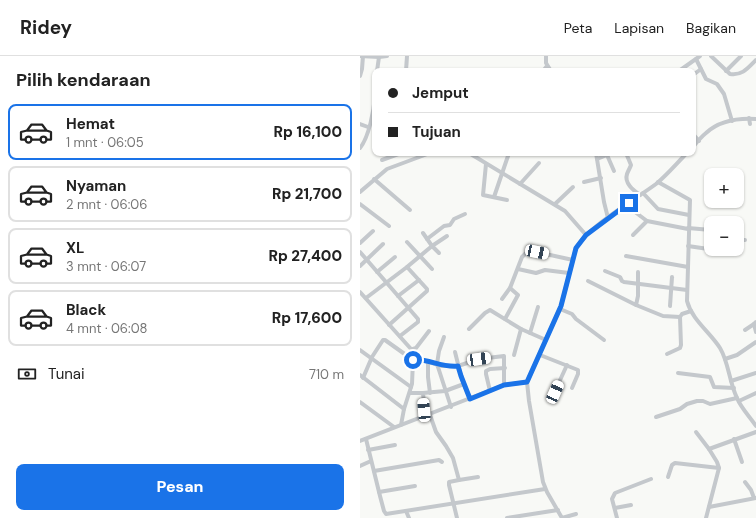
<!DOCTYPE html>
<html lang="id">
<meta charset="utf-8">
<style>
:root{--surface:#fff;--page:#f2f2f2;--text:#222;--muted:#767676;--line:#e0e0e0;--accent:#1a73e8}
body{margin:0;font-family:"DM Sans",sans-serif;background:var(--page);color:var(--text);height:100vh;display:flex;flex-direction:column;font-size:15px;white-space:nowrap}
*{box-sizing:border-box;margin:0}
p{font-size:13px;color:var(--muted)}
.icon{flex:none;width:22px;height:22px;fill:none;stroke:currentColor;stroke-width:2;stroke-linecap:round;stroke-linejoin:round}
.map{position:relative;flex:1;overflow:hidden}
.drawer{display:flex;flex-direction:column;background:var(--surface);width:360px}
.drawer>*{flex:none}
.hud{position:absolute;left:12px;top:12px;width:324px;height:88px;border-radius:8px;box-shadow:0 1px 3px #0004;display:grid;align-content:center;height:88px;padding:0 16px;background:var(--surface)}
.fabs{position:absolute;left:344px;top:112px;display:grid;gap:8px}
.fabs a{display:grid;place-items:center;width:40px;height:40px;border-radius:8px;background:var(--surface);box-shadow:0 1px 3px #0004;font-size:20px}
.end{position:absolute;width:18px;height:18px;margin:-9px;border:5px solid #1a73e8;background:#fff;box-shadow:0 0 0 2px #fff}
.from{border-radius:50%}
.car{position:absolute;width:12px;height:24px;margin:-12px -6px;border-radius:5px;box-shadow:0 0 3px 1px #0007;background:linear-gradient(#fff 24%,#345 0 40%,#fff 0 76%,#345 0 86%,#fff 0)}
.hud b{display:flex;align-items:center;gap:14px;height:38px;font-size:15px}
.hud b+b{border-top:1px solid var(--line)}
.hud i{width:10px;height:10px;background:var(--text)}
ul{padding:0;list-style:none}
li{display:flex;align-items:center;gap:12px;height:56px;margin:0 8px 6px;padding:0 8px;border:2px solid var(--line);border-radius:8px}
li div{flex:1}
li b{display:block;font-size:15px}
li em{font-style:normal;font-weight:800}
li.active{border-color:var(--accent)}
li>.icon{width:36px;height:36px;stroke-width:1.5}
h2{padding:0 16px;font-size:18px;line-height:48px}
.pay{display:flex;align-items:center;gap:10px;height:44px;padding:0 16px;font-size:15px}
.pay p{margin-inline-start:auto}
.action{display:flex;gap:8px;margin-top:auto;padding:8px 16px}
.action a{flex:1;height:46px;border-radius:8px;background:var(--accent);color:#fff;font-size:16px;font-weight:800;line-height:46px;text-align:center}
header{display:flex;align-items:center;gap:24px;box-sizing:border-box;height:56px;padding:0 20px;background:var(--surface);border-bottom:1px solid var(--line)}
header strong{font-size:19px}
nav{display:flex;gap:22px;margin-inline-start:auto;font-size:14px}
main{display:flex;flex:1;min-height:0}
.map>svg:first-child{display:block}
.lines{fill:none;stroke-linecap:round;stroke-linejoin:round}
.minor{stroke:#c4c8cc;stroke-width:4}
.route{stroke:#1a73e8;stroke-width:5}
</style>
<header>
<strong>Ridey</strong>
<nav><a>Peta</a><a>Lapisan</a><a>Bagikan</a></nav>
</header>
<main>
<section class="drawer">
<h2>Pilih kendaraan</h2>
<ul>
<li class="active"><svg class="icon" aria-label="car" viewBox="0 0 24 24"><path d="M5 17H2v-5l4-1 3-4h7l3 4 3 1v5h-3M9 17h6M6 11h13"/><circle cx="7" cy="17" r="2"/><circle cx="17" cy="17" r="2"/></svg><div><b>Hemat</b><p>1 mnt · 06:05</p></div><em>Rp 16,100</em></li>
<li><svg class="icon" aria-label="car" viewBox="0 0 24 24"><path d="M5 17H2v-5l4-1 3-4h7l3 4 3 1v5h-3M9 17h6M6 11h13"/><circle cx="7" cy="17" r="2"/><circle cx="17" cy="17" r="2"/></svg><div><b>Nyaman</b><p>2 mnt · 06:06</p></div><em>Rp 21,700</em></li>
<li><svg class="icon" aria-label="car" viewBox="0 0 24 24"><path d="M5 17H2v-5l4-1 3-4h7l3 4 3 1v5h-3M9 17h6M6 11h13"/><circle cx="7" cy="17" r="2"/><circle cx="17" cy="17" r="2"/></svg><div><b>XL</b><p>3 mnt · 06:07</p></div><em>Rp 27,400</em></li>
<li><svg class="icon" aria-label="car" viewBox="0 0 24 24"><path d="M5 17H2v-5l4-1 3-4h7l3 4 3 1v5h-3M9 17h6M6 11h13"/><circle cx="7" cy="17" r="2"/><circle cx="17" cy="17" r="2"/></svg><div><b>Black</b><p>4 mnt · 06:08</p></div><em>Rp 17,600</em></li>
</ul>
<div class="pay"><svg class="icon" aria-label="cash" viewBox="0 0 24 24"><path d="M3 7h18v10H3z"/><circle cx="12" cy="12" r="2"/></svg>Tunai<p>710 m</p></div>
<div class="action"><a>Pesan</a></div>
</section>
<div class="map">
<svg width="396" height="462" viewBox="0 0 396 462">
<rect width="100%" height="100%" fill="#f8f9f6"/>
<g class="lines">
<g class="minor">
<path d="M0,0L19,1L27,0"/>
<path d="M186,0V7L191,15"/>
<path d="M351,0L370,18C382,20 388,12 396,4"/>
<path d="M336,3L346,23L357,28L364,38L372,65"/>
<path d="M17,15L19,1"/>
<path d="M46,15L47,0"/>
<path d="M183,15L187,10"/>
<path d="M319,15L340,0"/>
<path d="M366,15L381,0"/>
<path d="M333,19L341,13"/>
<path d="M0,20L2,13L3,0"/>
<path d="M389,62L390,68"/>
<path d="M0,68L8,71"/>
<path d="M333,78L339,85"/>
<path d="M333,91C337,86 341,81 346,77C359,65 379,62 396,63"/>
<path d="M0,92C9,81 14,54 15,40"/>
<path d="M109,97L205,155L226,179"/>
<path d="M236,97L244,146L248,162"/>
<path d="M266,97L271,109C270,112 268,115 267,118C264,127 273,134 280,139"/>
<path d="M247,99L254,115"/>
<path d="M237,103L252,97"/>
<path d="M22,104L41,97"/>
<path d="M126,108L123,139L147,144"/>
<path d="M14,123L50,154"/>
<path d="M224,126L241,122"/>
<path d="M298,126L330,144L327,245C332,264 350,276 360,292C369,307 369,326 377,342C381,352 390,361 396,370"/>
<path d="M160,128L179,107"/>
<path d="M0,136L27,113L70,97"/>
<path d="M283,137L298,153L329,159"/>
<path d="M134,141L149,97"/>
<path d="M0,148L29,170"/>
<path d="M195,148L213,131"/>
<path d="M275,156L287,165"/>
<path d="M328,172L351,174"/>
<path d="M273,179L287,165L328,173"/>
<path d="M67,183L84,170L90,169L94,163L105,158"/>
<path d="M377,184H385"/>
<path d="M47,186L72,213"/>
<path d="M0,187L13,175"/>
<path d="M328,190L355,194L358,193"/>
<path d="M0,196L58,263V266L40,280"/>
<path d="M79,197L72,190L87,180"/>
<path d="M266,200L328,211"/>
<path d="M0,210L23,188"/>
<path d="M158,213L176,217L185,214L209,217"/>
<path d="M245,215L260,221L262,225L264,226L327,234"/>
<path d="M17,216L35,201"/>
<path d="M228,225L276,249L278,240V216"/>
<path d="M0,236L51,293H53L56,292L69,275"/>
<path d="M38,240L59,224"/>
<path d="M6,242L47,211L72,190L63,177"/>
<path d="M142,243L150,232L162,201L166,197L172,195L213,204"/>
<path d="M276,249L303,260L320,261"/>
<path d="M310,250L312,221"/>
<path d="M200,253L212,258L216,263L244,284"/>
<path d="M145,263L158,239L150,232"/>
<path d="M396,266L394,268L396,276"/>
<path d="M29,269L67,235V233L47,211"/>
<path d="M109,273L125,257L130,254L161,273L186,284"/>
<path d="M385,274L394,268"/>
<path d="M170,277L178,251"/>
<path d="M84,281L79,295L77,308L91,351"/>
<path d="M0,294L51,331"/>
<path d="M95,296L101,320L110,343"/>
<path d="M307,298L320,292L321,289L320,261L322,258L331,255"/>
<path d="M154,299L161,273"/>
<path d="M180,299L218,314V318L212,332"/>
<path d="M365,303L377,299L396,286"/>
<path d="M68,306V321L70,337"/>
<path d="M318,317L350,321L354,331L374,332"/>
<path d="M0,319L44,353"/>
<path d="M3,322L12,301L23,284H25L53,304H62L82,310H98L119,303L144,300V329"/>
<path d="M371,325L396,317"/>
<path d="M167,326L169,345L183,426L187,436L202,462"/>
<path d="M130,335L126,318V315L130,313L145,312"/>
<path d="M195,335L207,309"/>
<path d="M50,337H63"/>
<path d="M379,345L396,337"/>
<path d="M0,346L34,371"/>
<path d="M70,359L76,376L86,390L93,402L99,424"/>
<path d="M65,360L63,337L85,335L104,328"/>
<path d="M296,361L320,353L327,348L337,345H343L350,348L377,342"/>
<path d="M41,369L44,353L52,328L53,304"/>
<path d="M336,376L349,393"/>
<path d="M6,383L20,440L24,455L26,458L185,433"/>
<path d="M374,383L382,406"/>
<path d="M0,385L144,329L167,326L201,250L216,192C230,169 273,145 296,128C307,119 317,107 327,97"/>
<path d="M8,394L35,389"/>
<path d="M0,410L11,405"/>
<path d="M14,415L79,404L82,406"/>
<path d="M308,421L312,409L315,407L359,412"/>
<path d="M385,426L391,434L394,442"/>
<path d="M19,436L55,430"/>
<path d="M349,451L396,442"/>
<path d="M255,452L271,449"/>
<path d="M46,455L49,462"/>
<path d="M97,462L89,429V426L99,424L118,421"/>
<path d="M147,462L198,454"/>
<path d="M202,462L216,458"/>
<path d="M257,462L252,443L255,437L291,423"/>
<path d="M346,462L359,412L357,406L349,393L396,376"/>
</g>
</g>
<g class="lines">
<path class="route" d="M53,304C68,302 81,312 98,310L101,320L110,343L144,329L167,326L201,250L216,192L226,179L269,147"/>
</g>
</svg>
<div class="fabs">
<a>+</a>
<a>−</a>
</div>
<i class="end from" style="left:53px;top:304px"></i>
<i class="end" style="left:269px;top:147px"></i>
<i class="car" style="left:177px;top:196px;rotate:102deg"></i>
<i class="car" style="left:119px;top:303px;rotate:82deg"></i>
<i class="car" style="left:195px;top:336px;rotate:24deg"></i>
<i class="car" style="left:64px;top:354px;rotate:355deg"></i>
<div class="hud">
<b><i class="from"></i>Jemput</b>
<b><i></i>Tujuan</b>
</div>
</div>
</main>
